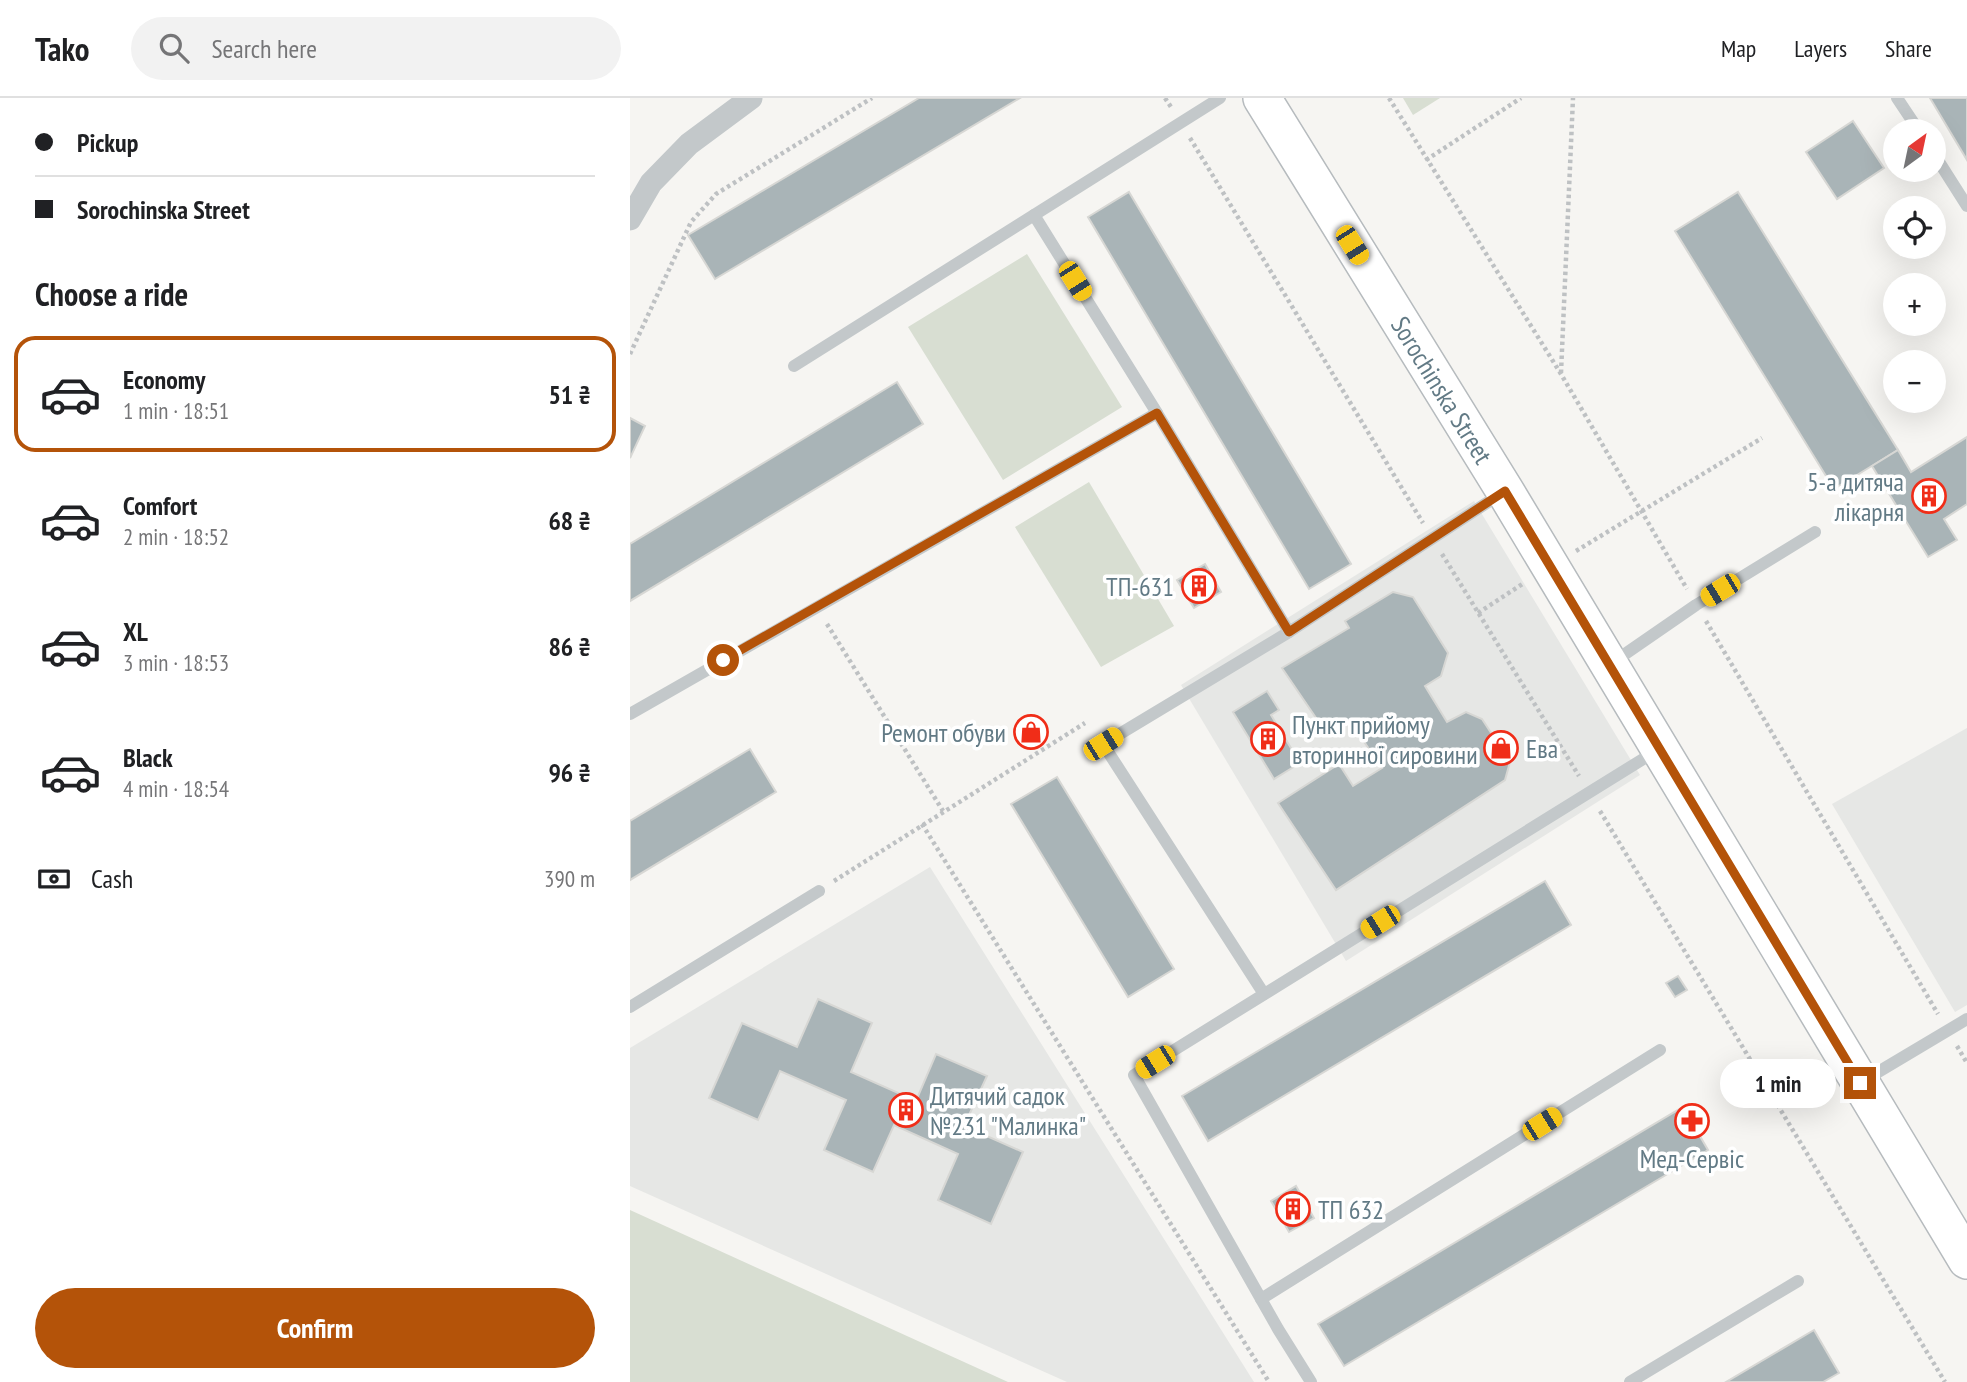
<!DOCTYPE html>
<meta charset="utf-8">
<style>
:root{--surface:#fff;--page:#f2f2f2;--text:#202124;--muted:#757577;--line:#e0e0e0;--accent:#b45309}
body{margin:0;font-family:"PT Sans Narrow",sans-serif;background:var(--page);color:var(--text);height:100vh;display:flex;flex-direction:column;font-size:26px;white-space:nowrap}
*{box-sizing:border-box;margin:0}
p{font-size:23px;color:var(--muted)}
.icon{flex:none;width:38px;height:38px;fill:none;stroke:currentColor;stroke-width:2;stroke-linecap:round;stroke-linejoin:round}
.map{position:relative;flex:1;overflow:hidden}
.side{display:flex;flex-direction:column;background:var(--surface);width:630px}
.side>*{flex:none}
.hud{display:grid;align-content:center;height:154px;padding:0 35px;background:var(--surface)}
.needle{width:46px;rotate:33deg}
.controls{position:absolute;left:1253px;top:21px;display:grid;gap:14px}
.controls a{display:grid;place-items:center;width:63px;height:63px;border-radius:50%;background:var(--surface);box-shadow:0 7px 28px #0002;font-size:35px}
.end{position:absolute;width:32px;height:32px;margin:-16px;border:9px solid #b45309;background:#fff;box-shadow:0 0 0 4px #fff}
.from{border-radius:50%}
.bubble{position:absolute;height:49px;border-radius:24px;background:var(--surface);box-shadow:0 7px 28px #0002;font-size:23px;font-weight:600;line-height:49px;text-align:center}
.car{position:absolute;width:21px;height:42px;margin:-21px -10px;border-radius:9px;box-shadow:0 0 5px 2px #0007;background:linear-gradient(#f5c518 24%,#345 0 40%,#f5c518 0 76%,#345 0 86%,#f5c518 0)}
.hud b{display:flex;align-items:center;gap:24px;height:66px;font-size:26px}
.hud b+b{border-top:2px solid var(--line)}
.hud i{width:18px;height:18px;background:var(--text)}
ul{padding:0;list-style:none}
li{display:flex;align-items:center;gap:21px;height:116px;margin:0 14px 10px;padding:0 21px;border:4px solid transparent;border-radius:21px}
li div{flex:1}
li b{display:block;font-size:26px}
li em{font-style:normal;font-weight:600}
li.current{border-color:var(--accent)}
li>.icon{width:63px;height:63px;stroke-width:1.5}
h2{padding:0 35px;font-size:32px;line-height:84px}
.pay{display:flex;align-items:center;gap:18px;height:77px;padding:0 35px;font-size:26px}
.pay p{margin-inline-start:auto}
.button{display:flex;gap:14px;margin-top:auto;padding:14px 35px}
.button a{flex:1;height:80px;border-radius:42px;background:var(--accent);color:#fff;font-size:28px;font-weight:600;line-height:80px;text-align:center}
header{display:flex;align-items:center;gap:42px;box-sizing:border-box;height:98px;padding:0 35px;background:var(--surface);border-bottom:2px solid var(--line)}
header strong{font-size:33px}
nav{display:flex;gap:38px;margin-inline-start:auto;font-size:24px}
.search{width:490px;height:63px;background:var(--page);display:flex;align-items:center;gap:18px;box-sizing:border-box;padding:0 24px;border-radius:38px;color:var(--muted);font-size:26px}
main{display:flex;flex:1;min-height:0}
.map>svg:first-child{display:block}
.built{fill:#e6e7e5}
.green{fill:#d8ded2}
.building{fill:#a9b4b7;stroke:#d7d7d4;stroke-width:2}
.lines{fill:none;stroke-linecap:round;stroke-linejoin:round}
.primary-casing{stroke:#b6bbbe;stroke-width:40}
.path{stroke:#bec1c3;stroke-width:4.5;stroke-dasharray:3.5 3.5;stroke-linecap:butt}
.lane{stroke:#c3c8ca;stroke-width:12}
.street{stroke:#c3c8ca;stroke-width:23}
.primary{stroke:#fff;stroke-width:37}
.route{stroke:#b45309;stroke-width:9}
.labels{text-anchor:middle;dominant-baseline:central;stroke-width:7;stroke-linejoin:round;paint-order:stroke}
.street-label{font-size:26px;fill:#627a85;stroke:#fff}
.poi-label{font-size:26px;fill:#627a85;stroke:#fff;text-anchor:start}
</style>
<header>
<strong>Tako</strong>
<div class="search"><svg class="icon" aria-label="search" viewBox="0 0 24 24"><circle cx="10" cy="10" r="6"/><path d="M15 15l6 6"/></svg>Search here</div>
<nav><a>Map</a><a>Layers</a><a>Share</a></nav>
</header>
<main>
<section class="side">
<div class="hud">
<b><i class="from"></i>Pickup</b>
<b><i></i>Sorochinska Street</b>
</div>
<h2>Choose a ride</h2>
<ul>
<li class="current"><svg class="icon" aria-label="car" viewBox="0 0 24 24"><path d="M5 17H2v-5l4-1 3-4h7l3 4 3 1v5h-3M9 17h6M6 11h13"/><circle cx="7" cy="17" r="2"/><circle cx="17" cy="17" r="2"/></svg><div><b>Economy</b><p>1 min · 18:51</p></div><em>51 ₴</em></li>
<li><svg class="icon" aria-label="car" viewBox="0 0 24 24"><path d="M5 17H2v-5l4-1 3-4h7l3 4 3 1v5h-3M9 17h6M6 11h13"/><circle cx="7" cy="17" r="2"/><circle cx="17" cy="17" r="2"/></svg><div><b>Comfort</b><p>2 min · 18:52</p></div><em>68 ₴</em></li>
<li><svg class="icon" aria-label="car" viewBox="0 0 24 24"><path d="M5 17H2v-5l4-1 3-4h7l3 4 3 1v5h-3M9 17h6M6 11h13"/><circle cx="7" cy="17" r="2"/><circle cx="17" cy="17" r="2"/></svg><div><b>XL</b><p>3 min · 18:53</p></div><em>86 ₴</em></li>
<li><svg class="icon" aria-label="car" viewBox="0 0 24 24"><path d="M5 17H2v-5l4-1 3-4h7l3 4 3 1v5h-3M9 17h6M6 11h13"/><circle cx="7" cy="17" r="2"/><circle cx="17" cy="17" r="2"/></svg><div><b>Black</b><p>4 min · 18:54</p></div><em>96 ₴</em></li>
</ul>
<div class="pay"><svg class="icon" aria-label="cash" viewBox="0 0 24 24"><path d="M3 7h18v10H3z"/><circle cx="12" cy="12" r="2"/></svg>Cash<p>390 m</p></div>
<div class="button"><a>Confirm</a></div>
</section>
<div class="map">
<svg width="1337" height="1284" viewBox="0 0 1337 1284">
<rect width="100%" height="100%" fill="#f6f5f2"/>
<g class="built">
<path d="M844,403L1010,677L716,863L551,587Z"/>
<path d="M1337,630V907L1325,914L1202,706Z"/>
<path d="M300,769L624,1284H437L0,1088V950Z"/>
</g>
<g class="green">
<path d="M773,0H810L783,17Z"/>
<path d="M397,156L492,309L373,382L278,229Z"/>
<path d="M459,384L544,528L471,569L385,429Z"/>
<path d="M0,1112L378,1284H0Z"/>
</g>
<g class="building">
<path d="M289,0H390L85,181L58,137Z"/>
<path d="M1300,0H1337V62Z"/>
<path d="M1223,23L1254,70L1207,101L1176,54Z"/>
<path d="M499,94L721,466L679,491L458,119Z"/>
<path d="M1108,94L1268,352L1204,391L1045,133Z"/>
<path d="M267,284L293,326L0,503V446Z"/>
<path d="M0,320L15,328L0,360Z"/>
<path d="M1337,339V406L1314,421L1327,442L1298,459L1242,368L1268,352L1281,374Z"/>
<path d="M575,466L591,494L564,510L547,482Z"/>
<path d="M763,494L783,499L818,555L811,578L795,588L817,624L836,614L852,621L880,664L875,682L706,792L648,705L709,666L723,688L752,670L720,623L697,636L652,570L719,530L715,523Z"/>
<path d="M637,593L649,612L641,617L670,665L644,681L603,614Z"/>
<path d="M120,651L146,694L0,782V723Z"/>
<path d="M427,679L544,871L498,899L381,706Z"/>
<path d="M915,783L941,827L578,1043L552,998Z"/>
<path d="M1048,878L1057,892L1045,899L1036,885Z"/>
<path d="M188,901L242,925L221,974L286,1003L306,956L357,978L334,1028L393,1054L361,1126L308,1102L328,1056L264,1027L243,1074L194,1052L216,1002L150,973L128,1022L79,1000L112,925L167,949Z"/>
<path d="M1053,1009L1078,1052L714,1268L688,1226Z"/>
<path d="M666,1088L684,1120L659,1134L641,1103Z"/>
<path d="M1184,1232L1209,1275L1193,1284H1096Z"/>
</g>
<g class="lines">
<g class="primary-casing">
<g id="primary">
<path id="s1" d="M632,0L875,393L1337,1162"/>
</g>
</g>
<g class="path">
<path d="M535,0L541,9"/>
<path d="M759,0L931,276L1057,491"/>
<path d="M560,40L793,425"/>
<path d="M796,62L891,0"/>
<path d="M0,256L61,124L86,96L242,0"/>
<path d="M931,275L943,0"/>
<path d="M946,453L1132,340"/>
<path d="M812,456L949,678"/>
<path d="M848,515L894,485"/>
<path d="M1076,523L1308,916"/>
<path d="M197,526L313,713"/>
<path d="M970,713L1315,1284"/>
<path d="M292,726L639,1284"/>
<path d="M204,783L455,625"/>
<path d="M1327,948L1337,965"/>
</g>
<g class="lane">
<path d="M1267,0L1289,33"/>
<path d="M1304,56L1337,108"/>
<path d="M404,117L527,315"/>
<path d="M164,268L590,0"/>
<path d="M982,565L1066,507L1185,434"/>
<path d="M0,616L527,315L659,534"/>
<path d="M634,896L473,646L659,534L872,395"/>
<path d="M0,909L189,793"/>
<path d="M1233,983L1337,921"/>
<path d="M631,1201L1030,952"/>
<path d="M681,1284L648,1231L504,977L1026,653"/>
<path d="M1000,1284L1168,1183"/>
</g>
<path class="street" d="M0,121L21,85L59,46L121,0"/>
<use href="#primary" class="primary"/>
</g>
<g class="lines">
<path class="route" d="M93,562L527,315L659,534L875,393L1230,985"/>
</g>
<defs>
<g id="building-ring" transform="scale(1.75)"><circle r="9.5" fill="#fff" stroke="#f02d18" stroke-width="1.5"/><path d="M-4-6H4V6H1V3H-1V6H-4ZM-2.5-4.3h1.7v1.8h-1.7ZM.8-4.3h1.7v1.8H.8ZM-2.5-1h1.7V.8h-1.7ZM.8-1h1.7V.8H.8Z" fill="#f02d18"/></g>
<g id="shop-ring" transform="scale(1.75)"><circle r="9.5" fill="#fff" stroke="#f02d18" stroke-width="1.5"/><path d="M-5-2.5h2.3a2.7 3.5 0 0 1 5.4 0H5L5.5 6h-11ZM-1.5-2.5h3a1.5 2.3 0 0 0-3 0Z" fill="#f02d18"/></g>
<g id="pharmacy-ring" transform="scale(1.75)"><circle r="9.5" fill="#fff" stroke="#f02d18" stroke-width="1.5"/><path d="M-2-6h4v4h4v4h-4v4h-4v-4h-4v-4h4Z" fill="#f02d18"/></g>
</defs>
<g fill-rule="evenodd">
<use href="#building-ring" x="1299" y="398"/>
<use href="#building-ring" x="569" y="488"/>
<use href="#shop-ring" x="401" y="634"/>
<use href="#building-ring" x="638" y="641"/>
<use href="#shop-ring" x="871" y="650"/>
<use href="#building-ring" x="276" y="1012"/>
<use href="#pharmacy-ring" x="1062" y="1023"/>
<use href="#building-ring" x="663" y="1111"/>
</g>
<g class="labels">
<g class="street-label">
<text stroke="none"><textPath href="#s1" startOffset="343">Sorochinska Street</textPath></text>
</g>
<g class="poi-label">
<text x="1274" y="383" text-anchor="end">5-а дитяча<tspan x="1274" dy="30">лікарня</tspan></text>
<text x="544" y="488" text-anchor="end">ТП-631</text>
<text x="662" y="626">Пункт прийому<tspan x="662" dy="30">вторинної сировини</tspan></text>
<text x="376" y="634" text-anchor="end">Ремонт обуви</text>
<text x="896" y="650">Ева</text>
<text x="300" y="997">Дитячий садок<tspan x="300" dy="30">№231 "Малинка"</tspan></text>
<text x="1062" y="1060" text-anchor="middle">Мед-Сервіс</text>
<text x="688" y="1111">ТП 632</text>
</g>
</g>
</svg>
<div class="controls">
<a><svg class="needle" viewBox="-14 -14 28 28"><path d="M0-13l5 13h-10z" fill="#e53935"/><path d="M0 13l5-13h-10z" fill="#757577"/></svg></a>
<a><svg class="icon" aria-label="locate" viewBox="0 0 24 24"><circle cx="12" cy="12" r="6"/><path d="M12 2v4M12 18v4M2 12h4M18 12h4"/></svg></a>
<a>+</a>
<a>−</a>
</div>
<i class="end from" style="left:93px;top:562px"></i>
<i class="end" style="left:1230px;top:985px"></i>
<div class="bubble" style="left:1090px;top:961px;width:116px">1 min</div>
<i class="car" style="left:722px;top:147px;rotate:148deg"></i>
<i class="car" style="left:445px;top:183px;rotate:148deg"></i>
<i class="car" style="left:1090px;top:492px;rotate:239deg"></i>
<i class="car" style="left:473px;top:646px;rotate:58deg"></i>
<i class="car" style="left:750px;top:824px;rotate:238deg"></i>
<i class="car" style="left:525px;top:964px;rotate:238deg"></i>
<i class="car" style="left:912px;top:1026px;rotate:58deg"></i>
</div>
</main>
